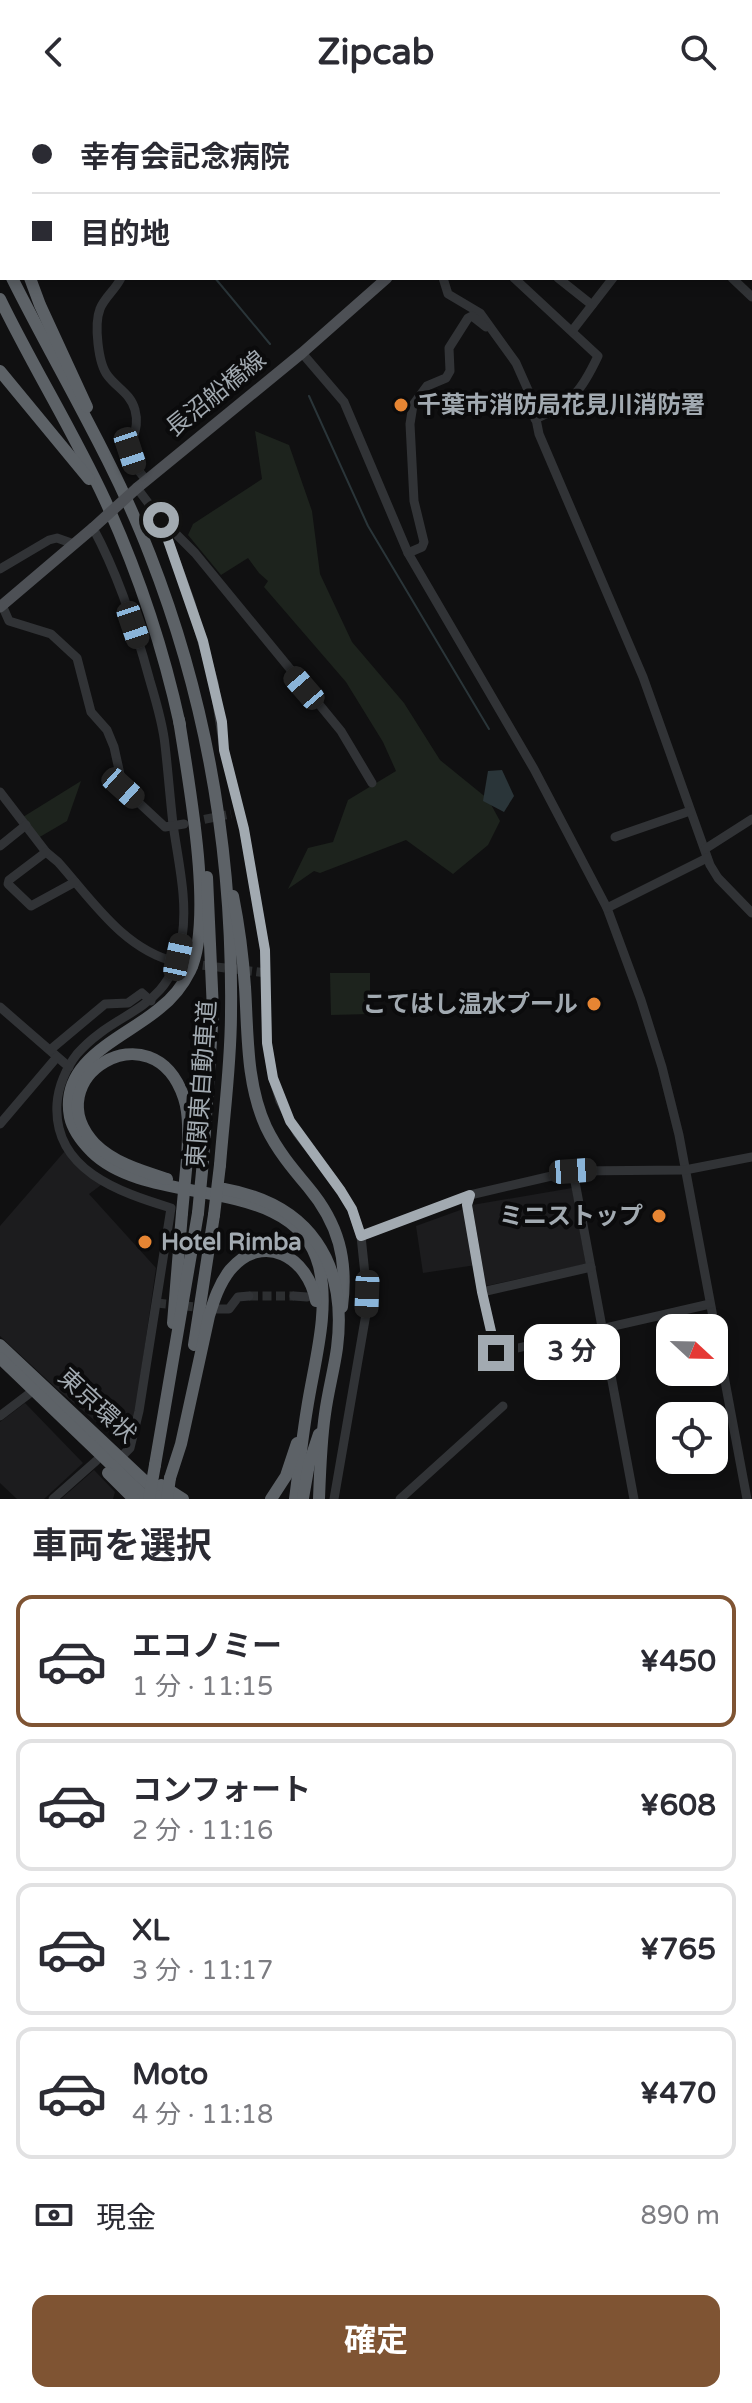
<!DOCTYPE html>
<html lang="ja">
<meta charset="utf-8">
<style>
:root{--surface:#fff;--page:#f2f2f3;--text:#2b2b33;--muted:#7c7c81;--line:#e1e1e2;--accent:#7f5433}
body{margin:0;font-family:"Varela Round","Noto Sans JP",sans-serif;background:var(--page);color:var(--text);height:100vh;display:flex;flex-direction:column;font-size:30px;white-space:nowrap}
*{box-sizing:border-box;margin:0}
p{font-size:26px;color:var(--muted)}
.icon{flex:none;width:44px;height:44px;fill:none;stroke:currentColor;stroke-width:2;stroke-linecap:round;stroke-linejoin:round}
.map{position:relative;height:1395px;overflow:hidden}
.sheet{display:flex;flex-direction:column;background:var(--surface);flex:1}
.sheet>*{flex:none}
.top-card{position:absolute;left:0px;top:0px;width:752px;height:176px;box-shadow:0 4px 12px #0003;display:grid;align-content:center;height:176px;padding:0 32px;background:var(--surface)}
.needle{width:52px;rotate:112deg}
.buttons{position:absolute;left:656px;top:1210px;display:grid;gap:16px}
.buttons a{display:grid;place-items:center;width:72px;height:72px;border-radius:16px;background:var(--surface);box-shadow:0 4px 12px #0003;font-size:40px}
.end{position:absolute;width:36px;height:36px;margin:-18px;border:10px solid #a2aab1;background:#111;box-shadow:0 0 0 4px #111}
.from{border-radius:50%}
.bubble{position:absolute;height:56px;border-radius:16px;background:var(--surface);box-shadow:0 4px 12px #0003;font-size:26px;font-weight:700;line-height:56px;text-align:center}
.car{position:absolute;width:24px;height:48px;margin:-24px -12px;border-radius:10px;box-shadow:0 0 6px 2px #0007;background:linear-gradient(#222 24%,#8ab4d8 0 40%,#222 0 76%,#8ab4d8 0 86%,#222 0)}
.top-card b{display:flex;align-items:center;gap:28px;height:76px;font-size:30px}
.top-card b+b{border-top:2px solid var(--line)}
.top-card i{width:20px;height:20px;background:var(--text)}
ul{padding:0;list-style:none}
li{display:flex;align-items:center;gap:24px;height:132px;margin:0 16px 12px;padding:0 16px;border:4px solid var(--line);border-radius:16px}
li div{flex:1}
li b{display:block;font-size:30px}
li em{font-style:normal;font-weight:700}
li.selected{border-color:var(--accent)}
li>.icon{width:72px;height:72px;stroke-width:1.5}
h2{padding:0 32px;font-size:36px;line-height:96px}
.pay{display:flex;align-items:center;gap:20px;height:88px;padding:0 32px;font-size:30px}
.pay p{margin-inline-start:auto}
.primary-button{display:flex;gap:16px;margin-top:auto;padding:16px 32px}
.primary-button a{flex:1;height:92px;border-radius:16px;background:var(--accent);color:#fff;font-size:32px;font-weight:700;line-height:92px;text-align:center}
header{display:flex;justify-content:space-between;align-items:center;height:104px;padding:0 32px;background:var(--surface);font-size:36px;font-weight:700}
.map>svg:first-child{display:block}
.built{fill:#1c1c1e}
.green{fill:#1d231d}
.water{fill:#2a3539}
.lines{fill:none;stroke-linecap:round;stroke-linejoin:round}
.stream{stroke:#2a3539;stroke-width:2}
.minor-tunnel{stroke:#2d2f31;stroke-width:9;stroke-dasharray:9 4.5;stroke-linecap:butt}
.minor{stroke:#313336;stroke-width:9}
.major{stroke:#4d5055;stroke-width:11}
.highway{stroke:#5d6267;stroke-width:12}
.major-bridge{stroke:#4d5055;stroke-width:11}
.highway-bridge{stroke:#5d6267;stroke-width:12}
.route{stroke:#a2aab1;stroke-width:10}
.poi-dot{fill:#e68533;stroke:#0b0b0c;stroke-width:3}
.labels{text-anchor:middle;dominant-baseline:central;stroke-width:8;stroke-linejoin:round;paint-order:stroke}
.street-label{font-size:24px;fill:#a2aab1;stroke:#0b0b0c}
.poi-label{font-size:24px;font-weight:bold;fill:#a2aab1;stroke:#0b0b0c;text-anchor:start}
</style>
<header><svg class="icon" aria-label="back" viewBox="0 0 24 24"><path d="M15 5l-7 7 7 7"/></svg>Zipcab<svg class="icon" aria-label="search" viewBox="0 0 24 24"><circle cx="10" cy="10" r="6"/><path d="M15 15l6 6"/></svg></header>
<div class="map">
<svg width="752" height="1395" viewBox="0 0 752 1395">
<rect width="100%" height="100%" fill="#101011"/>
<g class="built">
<path d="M65,1047L101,1081L89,1090L156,1164L135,1311L113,1332L56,1284L0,1232V1122Z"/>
<path d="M572,1084L586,1160L486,1182L472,1101Z"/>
<path d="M463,1105L476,1161L423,1169L416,1122Z"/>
<path d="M25,1299L83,1359L44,1395H17L0,1379V1318Z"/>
<path d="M94,1366L115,1388L113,1395H61Z"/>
</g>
<g class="green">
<path d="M255,327L289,341L312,407L320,470L352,538L404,599L440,656L488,695L500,717L488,741L453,770L406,736L320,769L314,767L288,785L308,744L333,738L348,696L396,667L383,638L346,578L264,483L268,477L259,469L248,454L221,471L188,431L193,420L262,375Z"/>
<path d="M81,677L67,717L38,734L23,713Z"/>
<path d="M330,869H370V910L331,911Z"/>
</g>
<path class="water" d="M502,666L514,692L504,708L483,697L488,667Z"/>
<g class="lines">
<g class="stream">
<path d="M67,0L69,2"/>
<path d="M215,174L270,240"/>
<path d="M309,292L368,422L489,625"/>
</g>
<g class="minor-tunnel">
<path d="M191,718L231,710"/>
<path d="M176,858L267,869"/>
<path d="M249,1192H294"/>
<path d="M157,1199L205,1204"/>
</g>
<g class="minor">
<path d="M375,0V2"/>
<path d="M486,0L488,2"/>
<path d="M200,2V0"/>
<path d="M0,16L2,22"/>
<path d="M750,80L752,81"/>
<path d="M121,174C116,185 104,194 100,205C94,220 98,260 108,272C117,284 131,290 135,306C143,335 115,340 146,376"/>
<path d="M443,174L448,190L480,209L516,259L532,295L539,330L643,573L710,761L718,774L752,809"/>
<path d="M514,174L598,252C582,286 572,300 535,315"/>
<path d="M558,174L592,201"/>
<path d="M732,174L752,193"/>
<path d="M572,227L613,174"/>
<path d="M302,249L344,298L408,449L534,665L607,804L641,896L662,963L679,1031L747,1395"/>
<path d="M137,384L161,416L191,499L214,579L224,646L244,725L265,846L267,939L273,974L280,997L297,1029L333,1075L352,1105L361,1132L366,1180V1210L334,1395"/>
<path d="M164,418L195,449L341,627L372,679"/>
<path d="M93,424C119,472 136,525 150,577C156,597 163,620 165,641C168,667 170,694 173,720C178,757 188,796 182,834C170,910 118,903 77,950C66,964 58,983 57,1000C53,1066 119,1088 171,1104L139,1307L130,1344L120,1354"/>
<path d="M408,449L422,443L424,438L414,397L410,320L413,301L427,282L446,274L450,267L449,244L468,214L472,212L486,223"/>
<path d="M0,465L49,436L57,434L74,440"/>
<path d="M2,501L9,517L51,530L77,554L91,608L107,626L114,643L123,684L165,723L184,720"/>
<path d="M0,688L46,748L58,758C92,796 124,846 176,858"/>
<path d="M615,733L690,707"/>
<path d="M0,742L26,721"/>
<path d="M705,745L752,715"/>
<path d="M46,748L9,776L8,780L31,802L75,778"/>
<path d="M607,804L707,754"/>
<path d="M0,903L69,963"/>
<path d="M50,946L105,900L128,899L142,889L151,897"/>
<path d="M0,1020L57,953"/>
<path d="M573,1067L634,1395"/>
<path d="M470,1091L467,1101L482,1188L496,1249L710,1200"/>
<path d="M361,1132L470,1091L573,1067L685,1066L752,1053"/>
<path d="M482,1188L591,1163"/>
<path d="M294,1192L307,1193"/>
<path d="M216,1205H229L238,1193L249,1192"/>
<path d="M0,1312L34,1286"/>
<path d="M53,1395L96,1357"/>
<path d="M400,1395L503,1302"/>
</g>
<g class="major">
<path d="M580,2L583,0"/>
<path d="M137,384L302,249L387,174"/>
<path d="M0,503L93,424"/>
</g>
<g class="highway">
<path d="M0,88L2,94"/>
<path d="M0,150L2,154"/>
<path d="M12,174C58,266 113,355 150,451C207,597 233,753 231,909C231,960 224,1010 220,1061"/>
<path d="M30,174L40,201L87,303"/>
<path d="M0,195C33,263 73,327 105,396C138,468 163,543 180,621"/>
<path d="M0,267L89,375"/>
<path d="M179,616C188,675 215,815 190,867C183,881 173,894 160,904C125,934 59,955 70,1013C73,1027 82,1038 92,1048C151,1106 295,1068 319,1162C330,1208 314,1259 307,1305C302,1335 299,1365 295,1395"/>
<path d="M233,792C239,822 243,853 245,883C248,930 246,979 266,1023C277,1046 292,1064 308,1083C339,1120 348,1156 342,1203"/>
<path d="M203,1057L213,907L207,773"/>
<path d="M167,1075C142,1067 114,1059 95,1040C34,975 153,901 184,994C190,1013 188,1035 187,1055"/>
<path d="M224,1085C309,1100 348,1158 337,1244C334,1266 328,1287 325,1310C321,1337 320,1367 319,1395"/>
<path d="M173,1219L182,1109"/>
<path d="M0,1241L164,1395"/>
<path d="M194,1241L214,1111"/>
<path d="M0,1254L147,1395"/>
<path d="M155,1361L198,1109"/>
<path d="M108,1369L134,1395"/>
<path d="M170,1374L181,1340L209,1212C214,1196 219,1180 230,1166C263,1127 308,1153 316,1197"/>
<path d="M161,1381L183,1395"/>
<path d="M303,1394L309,1360L319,1330"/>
<path d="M271,1395L286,1372L297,1339"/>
</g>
<path class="major-bridge" d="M93,424L137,384"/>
<g class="highway-bridge">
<path d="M182,1109L187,1055"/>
<path d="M198,1109L203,1057"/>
<path d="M214,1111L220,1061"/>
<path d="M149,1395L155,1361"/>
<path d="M167,1395L170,1374"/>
</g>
</g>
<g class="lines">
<path class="route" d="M161,416L203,537L222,618L224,646L244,725L265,846L267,939L273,974L290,1017L341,1087L352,1105L361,1132L470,1091L467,1101L482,1188L496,1249"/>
</g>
<g class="poi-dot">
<circle cx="401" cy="301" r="8"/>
<circle cx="594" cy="900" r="8"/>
<circle cx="659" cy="1112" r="8"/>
<circle cx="145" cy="1138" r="8"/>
</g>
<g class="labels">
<g class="street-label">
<text transform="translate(216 290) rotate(-39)">長沼船橋線</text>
<text transform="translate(202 980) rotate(-86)">東関東自動車道</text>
<text transform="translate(97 1302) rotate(43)">東京環状</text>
</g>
<g class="poi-label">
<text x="417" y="301">千葉市消防局花見川消防署</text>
<text x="578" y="900" text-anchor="end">こてはし温水プール</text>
<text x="643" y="1112" text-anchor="end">ミニストップ</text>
<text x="161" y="1138">Hotel Rimba</text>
</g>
</g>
</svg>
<div class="buttons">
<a><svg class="needle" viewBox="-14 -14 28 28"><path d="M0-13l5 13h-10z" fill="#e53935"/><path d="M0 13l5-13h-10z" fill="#7c7c81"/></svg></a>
<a><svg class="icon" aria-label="locate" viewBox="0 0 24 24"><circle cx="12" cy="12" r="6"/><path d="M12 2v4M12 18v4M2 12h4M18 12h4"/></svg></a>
</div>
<i class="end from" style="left:161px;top:416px"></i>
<i class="end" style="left:496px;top:1249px"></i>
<div class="bubble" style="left:524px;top:1220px;width:96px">3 分</div>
<i class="car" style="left:130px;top:347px;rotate:162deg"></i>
<i class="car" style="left:133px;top:521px;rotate:161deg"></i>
<i class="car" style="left:304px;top:584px;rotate:319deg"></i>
<i class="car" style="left:123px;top:684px;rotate:132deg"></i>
<i class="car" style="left:178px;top:853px;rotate:12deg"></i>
<i class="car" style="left:573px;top:1067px;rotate:86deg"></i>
<i class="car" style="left:367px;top:1190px;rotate:182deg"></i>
<div class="top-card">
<b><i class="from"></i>幸有会記念病院</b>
<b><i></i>目的地</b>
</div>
</div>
<section class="sheet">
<h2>車両を選択</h2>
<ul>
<li class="selected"><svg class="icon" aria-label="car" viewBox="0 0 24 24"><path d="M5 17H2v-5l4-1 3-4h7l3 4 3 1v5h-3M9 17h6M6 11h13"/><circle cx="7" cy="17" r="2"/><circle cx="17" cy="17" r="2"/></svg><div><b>エコノミー</b><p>1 分 · 11:15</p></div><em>¥450</em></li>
<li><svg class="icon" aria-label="car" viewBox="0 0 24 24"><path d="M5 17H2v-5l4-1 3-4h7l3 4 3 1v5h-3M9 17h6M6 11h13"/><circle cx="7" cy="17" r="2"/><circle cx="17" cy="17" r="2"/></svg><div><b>コンフォート</b><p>2 分 · 11:16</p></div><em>¥608</em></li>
<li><svg class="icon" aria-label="car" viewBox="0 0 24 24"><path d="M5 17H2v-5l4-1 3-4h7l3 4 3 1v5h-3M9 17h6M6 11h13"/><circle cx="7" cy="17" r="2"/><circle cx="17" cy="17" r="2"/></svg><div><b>XL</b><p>3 分 · 11:17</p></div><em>¥765</em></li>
<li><svg class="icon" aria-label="car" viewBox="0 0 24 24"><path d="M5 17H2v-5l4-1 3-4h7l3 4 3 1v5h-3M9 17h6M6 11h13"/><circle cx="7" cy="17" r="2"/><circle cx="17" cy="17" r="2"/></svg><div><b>Moto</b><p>4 分 · 11:18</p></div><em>¥470</em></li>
</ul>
<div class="pay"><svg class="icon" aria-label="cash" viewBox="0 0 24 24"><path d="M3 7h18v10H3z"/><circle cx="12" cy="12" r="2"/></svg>現金<p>890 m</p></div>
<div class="primary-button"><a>確定</a></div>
</section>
